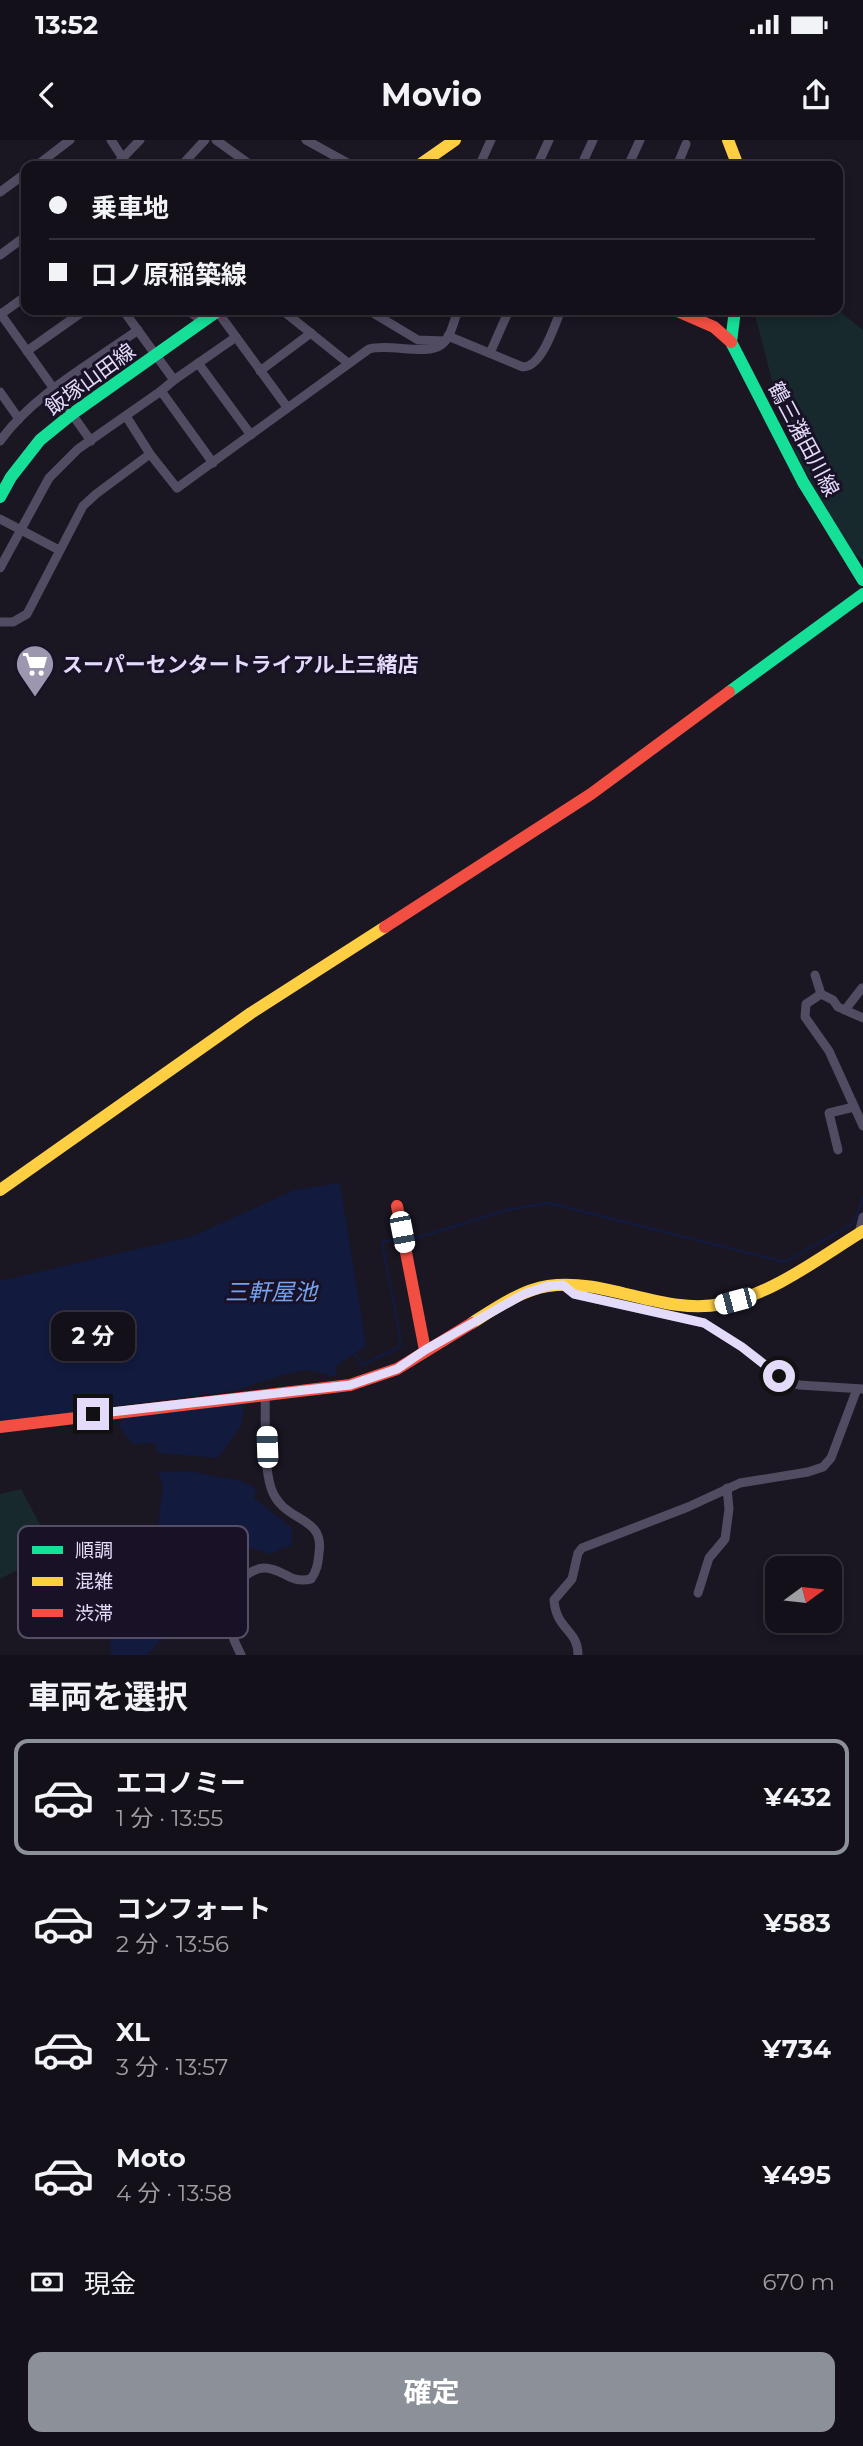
<!DOCTYPE html>
<html lang="ja">
<meta charset="utf-8">
<style>
:root{--surface:#14101a;--page:#1d1923;--text:#f1f3f6;--muted:#9d9da2;--line:#333039;--accent:#8c9099}
body{margin:0;font-family:Montserrat,"Noto Sans JP",sans-serif;background:var(--page);color:var(--text);height:100vh;display:flex;flex-direction:column;font-size:26px;white-space:nowrap}
*{box-sizing:border-box;margin:0}
p{font-size:23px;color:var(--muted)}
.icon{flex:none;width:38px;height:38px;fill:none;stroke:currentColor;stroke-width:2;stroke-linecap:round;stroke-linejoin:round}
.map{position:relative;height:1515px;overflow:hidden}
.drawer{display:flex;flex-direction:column;background:var(--surface);flex:1}
.drawer>*{flex:none}
.banner{position:absolute;left:21px;top:21px;width:822px;height:154px;border-radius:14px;box-shadow:0 4px 10px #0003,0 0 0 2px var(--line);display:grid;align-content:center;height:154px;padding:0 28px;background:var(--surface)}
.needle{width:46px;rotate:75deg}
.buttons{position:absolute;left:765px;top:1416px;display:grid;gap:14px}
.buttons a{display:grid;place-items:center;width:77px;height:77px;border-radius:14px;background:var(--surface);box-shadow:0 4px 10px #0003,0 0 0 2px var(--line);font-size:35px}
.end{position:absolute;width:32px;height:32px;margin:-16px;border:9px solid #e4dbfb;background:#111;box-shadow:0 0 0 4px #111}
.from{border-radius:50%}
.bubble{position:absolute;height:49px;border-radius:14px;background:var(--surface);box-shadow:0 4px 10px #0003,0 0 0 2px var(--line);font-size:23px;font-weight:700;line-height:49px;text-align:center}
.car{position:absolute;width:21px;height:42px;margin:-21px -10px;border-radius:9px;box-shadow:0 0 5px 2px #0007;background:linear-gradient(#fff 24%,#345 0 40%,#fff 0 76%,#345 0 86%,#fff 0)}
.banner b{display:flex;align-items:center;gap:24px;height:66px;font-size:26px}
.banner b+b{border-top:2px solid var(--line)}
.banner i{width:18px;height:18px;background:var(--text)}
ul{padding:0;list-style:none}
li{display:flex;align-items:center;gap:21px;height:116px;margin:0 14px 10px;padding:0 14px;border:4px solid transparent;border-radius:14px}
li div{flex:1}
li b{display:block;font-size:26px}
li em{font-style:normal;font-weight:700}
li.current{border-color:var(--accent)}
li>.icon{width:63px;height:63px;stroke-width:1.5}
h2{padding:0 28px;font-size:32px;line-height:84px}
.pay{display:flex;align-items:center;gap:18px;height:77px;padding:0 28px;font-size:26px}
.pay p{margin-inline-start:auto}
.primary-button{display:flex;gap:14px;margin-top:auto;padding:14px 28px}
.primary-button a{flex:1;height:80px;border-radius:14px;background:var(--accent);color:#fff;font-size:28px;font-weight:700;line-height:80px;text-align:center}
.status{display:flex;justify-content:space-between;align-items:center;height:49px;padding:0 35px;background:var(--surface);direction:ltr}
.status svg{height:19px;fill:currentColor}
header{display:flex;justify-content:space-between;align-items:center;height:91px;padding:0 28px;background:var(--surface);font-size:32px;font-weight:700}
.map>svg:first-child{display:block}
.green{fill:#17292d}
.water{fill:#121a3e}
.lines{fill:none;stroke-linecap:round;stroke-linejoin:round}
.stream{stroke:#121a3e;stroke-width:2.5}
.street{stroke:#514c61;stroke-width:9}
.fast{stroke:#16e098;stroke-width:12}
.slow{stroke:#ffcf43;stroke-width:12}
.jam{stroke:#f24e42;stroke-width:12}
.route{stroke:#e4dbfb;stroke-width:9}
.labels{text-anchor:middle;dominant-baseline:central;stroke-width:6;stroke-linejoin:round;paint-order:stroke}
.street-label{font-size:21px;fill:#e4dbfb;stroke:#191226}
.poi-label{font-size:21px;font-weight:bold;fill:#e4dbfb;stroke:#191226;text-anchor:start}
.water-label{font-size:23px;font-style:italic;fill:#75a3ef;stroke:#191226}
.key{fill:#191226;stroke:#564e66;stroke-width:2}
.key-label{font-size:19px;fill:#e4dbfb}
</style>
<div class="status"><b>13:52</b><svg viewBox="0 0 49 12"><path d="M0 12V9h3v3zM5 12V6h3v6zM10 12V3h3v9zM15 12V0h3v12zM26 1h20v11H26zM47 4h2v5h-2z"/></svg></div>
<header><svg class="icon" aria-label="back" viewBox="0 0 24 24"><path d="M15 5l-7 7 7 7"/></svg>Movio<svg class="icon" aria-label="share" viewBox="0 0 24 24"><path d="M12 15V3M7 8l5-5 5 5M5 13v7h14v-7"/></svg></header>
<div class="map">
<svg width="863" height="1515" viewBox="0 0 863 1515">
<rect width="100%" height="100%" fill="#1a1622"/>
<g class="green">
<path d="M757,170H838L863,190V420L850,410L798,318L783,283L755,175Z"/>
<path d="M21,1349L48,1399L50,1407L47,1415L0,1439V1354Z"/>
</g>
<g class="water">
<path d="M340,1043L366,1206L336,1226V1237L310,1230L290,1233L233,1251L0,1281V1141L193,1096L294,1050Z"/>
<path d="M245,1264L241,1286L218,1318L157,1313L155,1303L132,1304L119,1286L123,1278L128,1275Z"/>
<path d="M188,1331L241,1341L256,1348L254,1358L292,1388V1405L269,1414L245,1406L226,1412L219,1419L208,1448L196,1468L199,1475L186,1496L161,1500L147,1515H111L108,1471L140,1446L153,1426L163,1346L158,1332Z"/>
</g>
<g class="lines">
<g class="stream">
<path d="M409,1098L423,1096L507,1070L549,1063L785,1122L854,1083L863,1058"/>
<path d="M356,1214L362,1225L400,1207V1195L382,1102L399,1099"/>
</g>
<g class="street">
<path d="M111,0L128,26"/>
<path d="M216,0L252,26"/>
<path d="M306,0L353,26"/>
<path d="M481,22L491,0"/>
<path d="M36,26L70,0"/>
<path d="M115,26L140,0"/>
<path d="M181,26L205,0"/>
<path d="M537,26L549,0"/>
<path d="M581,26L593,0"/>
<path d="M628,26L640,0"/>
<path d="M677,26L686,4"/>
<path d="M0,52L26,33"/>
<path d="M0,115L26,96"/>
<path d="M123,170L174,240L161,251L213,323"/>
<path d="M187,170L203,181"/>
<path d="M282,170L348,223"/>
<path d="M368,170L418,200L445,201"/>
<path d="M217,171L287,267"/>
<path d="M0,173L91,301"/>
<path d="M1,174L26,156"/>
<path d="M448,196L523,227C542,227 554,186 561,170"/>
<path d="M27,211L85,170"/>
<path d="M490,213L509,170"/>
<path d="M198,223L251,295"/>
<path d="M260,231L311,193"/>
<path d="M174,240L236,197"/>
<path d="M0,252L19,279"/>
<path d="M126,276L150,314"/>
<path d="M0,301C34,254 92,223 138,190"/>
<path d="M0,379L59,410"/>
<path d="M0,428L49,338L78,309L161,251"/>
<path d="M0,482H13L27,474L83,366L96,354L150,314L177,348L369,209C388,203 427,216 441,205C451,198 454,180 458,170"/>
<path d="M815,835L821,854"/>
<path d="M845,870L862,848"/>
<path d="M863,878L838,867L833,860L821,854L806,864L805,877L829,911L863,986"/>
<path d="M838,1010L829,973L854,967"/>
<path d="M859,1093L863,1077"/>
<path d="M565,1147L574,1154L704,1183L742,1207L788,1242L799,1245L863,1249"/>
<path d="M698,1453L709,1418L725,1399L729,1369L727,1348"/>
<path d="M241,1515C229,1491 216,1461 240,1440C247,1434 255,1428 264,1428C284,1428 288,1444 311,1439C317,1431 318,1423 319,1413C325,1374 283,1384 271,1348C263,1322 266,1283 265,1255"/>
<path d="M578,1515C578,1489 556,1490 554,1460L572,1439L578,1413L582,1408L688,1367L740,1343L808,1332L823,1327L831,1318L857,1249"/>
</g>
<g class="fast">
<path d="M735,170L731,202L803,342L863,440"/>
<path d="M0,357L11,337L40,300L72,274L219,170"/>
<path d="M729,552L863,454"/>
</g>
<g class="slow">
<path d="M728,0L738,26"/>
<path d="M418,26L455,0"/>
<path d="M0,1050L251,873L385,787"/>
<path d="M472,1183C494,1169 521,1150 548,1146C605,1137 664,1176 722,1164C773,1154 819,1118 863,1091"/>
</g>
<g class="jam">
<path d="M675,170L714,187L731,202"/>
<path d="M385,787L591,654L729,552"/>
<path d="M397,1066L425,1210"/>
<path d="M0,1287L350,1245L397,1229L472,1183"/>
</g>
</g>
<g class="lines">
<path class="route" d="M93,1274L350,1245L397,1229L425,1210L524,1154L548,1146L563,1145L574,1154L704,1183L742,1207L779,1236"/>
</g>
<defs>
<g id="supermarket-pin" transform="scale(2.0125)"><path d="M0 17L-7.5 6A9.5 9.5 0 1 1 7.5 6Z" fill="#9d96af" stroke="#191226"/><path d="M-6-5.5h2.5l.6 2H6L4.5 2H-2.5L-4.4-4H-6ZM-1.5 3.2a1.3 1.3 0 1 0 .1 0ZM3 3.2a1.3 1.3 0 1 0 .1 0Z" fill="#fff"/></g>
</defs>
<g fill-rule="evenodd">
<use href="#supermarket-pin" x="35" y="524"/>
</g>
<g class="labels">
<g class="street-label">
<text transform="translate(90 239) rotate(-36)">飯塚山田線</text>
<text transform="translate(804 299) rotate(62)">鶴三潴田川線</text>
</g>
<g class="poi-label">
<text x="62" y="524">スーパーセンタートライアル上三緒店</text>
</g>
<g class="water-label">
<text x="271" y="1152">三軒屋池</text>
</g>
</g>
<rect x="18" y="1386" width="230" height="112" rx="10" class="key"/>
<rect x="32" y="1406" width="31" height="8" fill="#16e098"/>
<rect x="32" y="1437" width="31" height="9" fill="#ffcf43"/>
<rect x="32" y="1469" width="31" height="8" fill="#f24e42"/>
<g class="key-label">
<text x="75" y="1417">順調</text>
<text x="75" y="1448">混雑</text>
<text x="75" y="1480">渋滞</text>
</g>
</svg>
<div class="buttons">
<a><svg class="needle" viewBox="-14 -14 28 28"><path d="M0-13l5 13h-10z" fill="#e53935"/><path d="M0 13l5-13h-10z" fill="#9d9da2"/></svg></a>
</div>
<i class="end from" style="left:779px;top:1236px"></i>
<i class="end" style="left:93px;top:1274px"></i>
<div class="bubble" style="left:51px;top:1172px;width:84px">2 分</div>
<i class="car" style="left:402px;top:1092px;rotate:169deg"></i>
<i class="car" style="left:735px;top:1161px;rotate:255deg"></i>
<i class="car" style="left:267px;top:1307px;rotate:358deg"></i>
<div class="banner">
<b><i class="from"></i>乗車地</b>
<b><i></i>口ノ原稲築線</b>
</div>
</div>
<section class="drawer">
<h2>車両を選択</h2>
<ul>
<li class="current"><svg class="icon" aria-label="car" viewBox="0 0 24 24"><path d="M5 17H2v-5l4-1 3-4h7l3 4 3 1v5h-3M9 17h6M6 11h13"/><circle cx="7" cy="17" r="2"/><circle cx="17" cy="17" r="2"/></svg><div><b>エコノミー</b><p>1 分 · 13:55</p></div><em>¥432</em></li>
<li><svg class="icon" aria-label="car" viewBox="0 0 24 24"><path d="M5 17H2v-5l4-1 3-4h7l3 4 3 1v5h-3M9 17h6M6 11h13"/><circle cx="7" cy="17" r="2"/><circle cx="17" cy="17" r="2"/></svg><div><b>コンフォート</b><p>2 分 · 13:56</p></div><em>¥583</em></li>
<li><svg class="icon" aria-label="car" viewBox="0 0 24 24"><path d="M5 17H2v-5l4-1 3-4h7l3 4 3 1v5h-3M9 17h6M6 11h13"/><circle cx="7" cy="17" r="2"/><circle cx="17" cy="17" r="2"/></svg><div><b>XL</b><p>3 分 · 13:57</p></div><em>¥734</em></li>
<li><svg class="icon" aria-label="car" viewBox="0 0 24 24"><path d="M5 17H2v-5l4-1 3-4h7l3 4 3 1v5h-3M9 17h6M6 11h13"/><circle cx="7" cy="17" r="2"/><circle cx="17" cy="17" r="2"/></svg><div><b>Moto</b><p>4 分 · 13:58</p></div><em>¥495</em></li>
</ul>
<div class="pay"><svg class="icon" aria-label="cash" viewBox="0 0 24 24"><path d="M3 7h18v10H3z"/><circle cx="12" cy="12" r="2"/></svg>現金<p>670 m</p></div>
<div class="primary-button"><a>確定</a></div>
</section>
